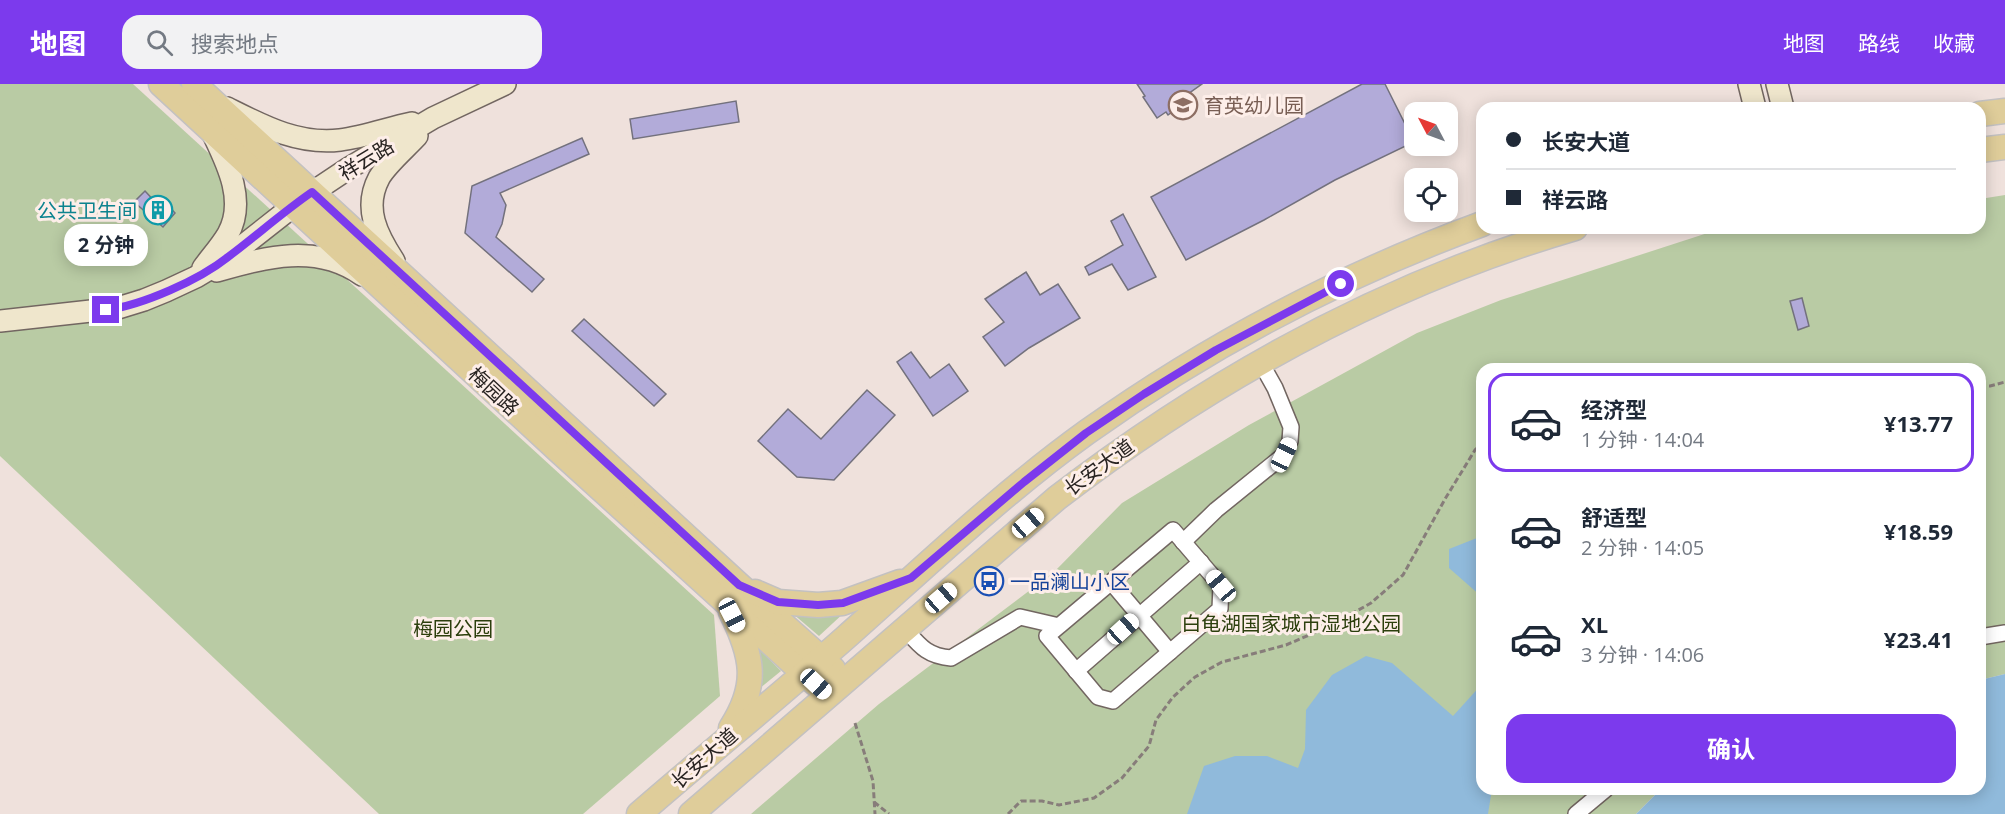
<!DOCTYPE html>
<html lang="zh">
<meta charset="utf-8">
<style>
:root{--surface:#fff;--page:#f2f2f3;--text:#1f2937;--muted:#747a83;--line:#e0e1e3;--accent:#7c3aed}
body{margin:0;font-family:"Open Sans","Noto Sans SC",sans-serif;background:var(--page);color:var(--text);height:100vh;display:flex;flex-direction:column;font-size:22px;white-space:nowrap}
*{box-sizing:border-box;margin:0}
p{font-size:20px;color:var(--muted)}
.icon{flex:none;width:33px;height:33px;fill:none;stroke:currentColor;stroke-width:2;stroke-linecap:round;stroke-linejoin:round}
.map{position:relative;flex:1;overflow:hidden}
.sheet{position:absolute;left:1476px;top:279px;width:510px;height:432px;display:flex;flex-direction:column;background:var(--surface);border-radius:18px;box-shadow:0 3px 15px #0003}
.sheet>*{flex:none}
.hud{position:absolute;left:1476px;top:18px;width:510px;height:132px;border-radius:18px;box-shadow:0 3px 15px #0003;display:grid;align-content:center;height:132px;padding:0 30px;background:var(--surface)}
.needle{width:39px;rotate:311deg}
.buttons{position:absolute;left:1404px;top:18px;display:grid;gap:12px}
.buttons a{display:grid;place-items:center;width:54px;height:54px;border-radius:12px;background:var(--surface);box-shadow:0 3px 15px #0003;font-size:30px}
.end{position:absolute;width:27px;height:27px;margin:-14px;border:8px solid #7c3aed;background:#fff;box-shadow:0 0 0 3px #fff}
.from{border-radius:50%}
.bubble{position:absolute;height:42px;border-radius:18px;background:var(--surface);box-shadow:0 3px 15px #0003;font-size:20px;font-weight:700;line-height:42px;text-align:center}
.car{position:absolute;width:18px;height:36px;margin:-18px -9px;border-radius:8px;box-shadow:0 0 4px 2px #0007;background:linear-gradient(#fff 24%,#345 0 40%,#fff 0 76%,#345 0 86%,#fff 0)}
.hud b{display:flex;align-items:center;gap:21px;height:57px;font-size:22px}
.hud b+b{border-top:2px solid var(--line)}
.hud i{width:15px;height:15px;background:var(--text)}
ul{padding:10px 0 0;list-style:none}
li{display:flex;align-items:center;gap:18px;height:99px;margin:0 12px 9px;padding:0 18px;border:3px solid transparent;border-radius:18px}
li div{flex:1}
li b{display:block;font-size:22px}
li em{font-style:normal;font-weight:700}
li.selected{border-color:var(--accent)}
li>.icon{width:54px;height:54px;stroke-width:1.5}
.cta{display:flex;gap:12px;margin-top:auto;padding:12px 30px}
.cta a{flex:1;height:69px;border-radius:18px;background:var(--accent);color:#fff;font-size:24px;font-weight:700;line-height:69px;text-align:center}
header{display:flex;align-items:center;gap:36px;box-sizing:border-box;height:84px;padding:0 30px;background:var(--accent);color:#fff}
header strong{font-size:28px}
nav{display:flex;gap:33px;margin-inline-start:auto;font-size:21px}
.search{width:420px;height:54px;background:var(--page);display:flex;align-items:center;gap:15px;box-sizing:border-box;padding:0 21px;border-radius:18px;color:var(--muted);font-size:22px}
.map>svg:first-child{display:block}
.green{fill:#b9cba4}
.water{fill:#90badb}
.building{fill:#b2abd9;stroke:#73717d;stroke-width:1.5}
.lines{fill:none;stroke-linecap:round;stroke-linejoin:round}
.street-casing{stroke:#726661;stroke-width:18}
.secondary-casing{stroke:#726661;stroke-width:24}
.primary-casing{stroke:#c3c1c1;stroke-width:27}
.path{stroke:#877d7a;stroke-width:3;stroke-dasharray:6 3;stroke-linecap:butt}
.street{stroke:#fff;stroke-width:15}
.secondary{stroke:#efe6cc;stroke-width:21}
.primary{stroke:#dfcd9a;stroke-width:24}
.route{stroke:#7c3aed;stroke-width:8}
.labels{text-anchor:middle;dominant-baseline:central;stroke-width:6;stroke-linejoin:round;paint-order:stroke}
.education-label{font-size:20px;fill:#785e54;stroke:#fdeee9;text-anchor:start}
.street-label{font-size:20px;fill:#282321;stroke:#fdeee9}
.culture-label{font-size:20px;fill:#0d838f;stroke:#fdeee9;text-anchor:end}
.transit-label{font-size:20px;fill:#164399;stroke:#fdeee9;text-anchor:start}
.park-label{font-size:20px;fill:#2c3f0d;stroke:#fdeee9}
</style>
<header>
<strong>地图</strong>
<div class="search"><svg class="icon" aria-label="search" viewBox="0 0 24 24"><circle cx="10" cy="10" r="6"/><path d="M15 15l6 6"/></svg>搜索地点</div>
<nav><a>地图</a><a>路线</a><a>收藏</a></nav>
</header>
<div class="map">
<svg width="2005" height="730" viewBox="0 0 2005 730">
<rect width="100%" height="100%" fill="#efe1dc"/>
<g class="green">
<path d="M0,0H133L714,531L720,612L583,730H379L0,372Z"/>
<path d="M2005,111V590L1980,596V285H1482V705H1669L1655,711L1636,730H751L879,620L1054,488L1122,419L1249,341L1417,249L1501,216L1723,144H1980V115Z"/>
<path d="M846,527L819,552L792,529Z"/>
<path d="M753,559L781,587L754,609Z"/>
</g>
<g class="water">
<path d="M1482,452V513L1449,484V465Z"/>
<path d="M1366,572L1392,579L1453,632L1482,600V705H1492L1488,730H1187L1204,682L1235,672H1267L1298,684L1305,665L1306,626L1332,591Z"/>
<path d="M2005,590V730H1636L1655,711L1669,705H1980V596Z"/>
</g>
<g class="building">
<path d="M1137,0H1202L1181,15L1184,19L1168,31L1166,28L1157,34L1143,13L1145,12Z"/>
<path d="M1362,0H1385L1414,58L1335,96L1264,136L1186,176L1151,113Z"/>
<path d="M736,17L739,38L633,55L630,35Z"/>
<path d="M582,54L589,70L500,109L506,121L502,140L496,153L544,195L532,208L465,149L472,102Z"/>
<path d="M145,107L160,123L164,117L175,129L163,143L134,118Z"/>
<path d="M1123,130L1156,193L1128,206L1112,180L1089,191L1085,183L1123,161L1111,137Z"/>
<path d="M1026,188L1040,211L1058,200L1080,234L1029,264L1005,282L983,253L1004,238L985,215Z"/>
<path d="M1802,214L1809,242L1798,246L1790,217Z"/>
<path d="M584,235L666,310L654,322L572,247Z"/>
<path d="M911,268L930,294L949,280L968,307L933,332L897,278Z"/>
<path d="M867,306L895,331L834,396L797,393L758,357L788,325L821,355Z"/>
</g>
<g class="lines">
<g class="street-casing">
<g id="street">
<path d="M1183,458L1216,426L1284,371L1290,357L1291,343L1275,304L1261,279"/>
<path d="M1111,498L1170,568"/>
<path d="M905,545C920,562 927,572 951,574L1020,533L1059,542L1173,446L1221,502L1220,525L1113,617L1098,613L1047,552L1059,542"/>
<path d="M1980,553L2005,549"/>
<path d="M1076,587L1201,478"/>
<path d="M1576,730L1606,705"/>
</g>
</g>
<g class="secondary-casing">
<g id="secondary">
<path d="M1749,0L1755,24"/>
<path d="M1777,0L1783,24"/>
<path d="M227,24C263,42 298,61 340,56C365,53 388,44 412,39"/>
<path d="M394,177C377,151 363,124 379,94C386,81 406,64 417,52"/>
<path d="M203,184C211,173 221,162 228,150C246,118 228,81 214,52"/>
<path d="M217,187C266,173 317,159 362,191"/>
<path d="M0,237L118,224L144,216L166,207L196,193L226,175L301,116L349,84L433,34L505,0"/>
</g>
</g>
<g class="primary-casing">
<g id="primary">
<path d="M161,0L559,367L816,600"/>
<path d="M194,0L739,501L833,585"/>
<path d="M1980,30L2005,27"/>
<path d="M1980,66L2005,63"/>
<path d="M755,508L778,518L818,521L842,519L900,498"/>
<path d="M731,528C753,572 759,601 731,644"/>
<path d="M639,730C707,671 777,614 845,554C924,484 1001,410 1087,348C1208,262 1343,191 1482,140"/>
<path d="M691,730L1057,414C1212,295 1387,199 1575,144"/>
</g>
</g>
<g class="path">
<path d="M1980,302H1990L2005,298"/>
<path d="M855,639L873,697L875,730"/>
<path d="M874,718L889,730"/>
<path d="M1008,730L1021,717H1042L1059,721L1094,714L1122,694L1149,662L1156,636L1173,613L1195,593L1222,578L1286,561L1330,542L1371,519L1403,491L1445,415L1475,366L1482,360"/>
</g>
<use href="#street" class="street"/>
<use href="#secondary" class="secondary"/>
<use href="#primary" class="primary"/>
</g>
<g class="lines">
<path class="route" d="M106,226C143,221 199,196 228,173C256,152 283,128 312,108L739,501L778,518L818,521L843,519L911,494L1024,398L1086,349L1144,310L1216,266L1341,200"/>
</g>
<defs>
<g id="school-ring" transform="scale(1.5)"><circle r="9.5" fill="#fdeee9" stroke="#8d6e63" stroke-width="1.5"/><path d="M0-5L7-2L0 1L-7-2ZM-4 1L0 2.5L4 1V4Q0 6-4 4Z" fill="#8d6e63"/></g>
<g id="building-ring" transform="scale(1.5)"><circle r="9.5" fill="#fdeee9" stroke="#0f9aa8" stroke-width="1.5"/><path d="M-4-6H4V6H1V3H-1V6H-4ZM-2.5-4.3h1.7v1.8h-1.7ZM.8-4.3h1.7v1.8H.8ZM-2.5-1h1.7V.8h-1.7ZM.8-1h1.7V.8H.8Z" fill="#0f9aa8"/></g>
<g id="bus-ring" transform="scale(1.5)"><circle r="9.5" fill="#fdeee9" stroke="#1a4fb4" stroke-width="1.5"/><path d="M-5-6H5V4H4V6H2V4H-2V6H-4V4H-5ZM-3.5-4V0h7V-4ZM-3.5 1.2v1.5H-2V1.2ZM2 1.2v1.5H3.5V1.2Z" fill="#1a4fb4"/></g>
</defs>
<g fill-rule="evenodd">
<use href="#school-ring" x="1183" y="21"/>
<use href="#building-ring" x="158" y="126"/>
<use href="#bus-ring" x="989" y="497"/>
</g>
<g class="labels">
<g class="education-label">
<text x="1204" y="21">育英幼儿园</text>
</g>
<g class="street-label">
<text transform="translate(366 75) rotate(-31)">祥云路</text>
<text transform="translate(494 307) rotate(43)">梅园路</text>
<text transform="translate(1099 383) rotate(-36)">长安大道</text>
<text transform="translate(704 674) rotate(-41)">长安大道</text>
</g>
<g class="culture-label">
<text x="137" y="126">公共卫生间</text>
</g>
<g class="transit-label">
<text x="1010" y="497">一品澜山小区</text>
</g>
<g class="park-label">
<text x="1291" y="539">白龟湖国家城市湿地公园</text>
<text x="453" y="544">梅园公园</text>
</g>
</g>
</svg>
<div class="buttons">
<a><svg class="needle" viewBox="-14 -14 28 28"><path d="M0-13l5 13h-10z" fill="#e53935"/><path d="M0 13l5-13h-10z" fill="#747a83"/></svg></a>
<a><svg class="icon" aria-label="locate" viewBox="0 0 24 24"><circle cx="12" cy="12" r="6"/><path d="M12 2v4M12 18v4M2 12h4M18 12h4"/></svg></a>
</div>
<i class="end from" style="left:1341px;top:200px"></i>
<i class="end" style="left:106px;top:226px"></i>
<div class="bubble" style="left:64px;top:140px;width:84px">2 分钟</div>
<i class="car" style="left:1284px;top:371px;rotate:25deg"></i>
<i class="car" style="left:1028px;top:439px;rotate:49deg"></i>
<i class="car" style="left:1221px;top:502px;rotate:320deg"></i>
<i class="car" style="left:941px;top:514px;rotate:49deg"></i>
<i class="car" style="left:732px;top:531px;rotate:153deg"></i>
<i class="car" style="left:1123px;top:545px;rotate:48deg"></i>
<i class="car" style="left:816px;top:600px;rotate:133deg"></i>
<div class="hud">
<b><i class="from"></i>长安大道</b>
<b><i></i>祥云路</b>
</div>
<section class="sheet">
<ul>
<li class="selected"><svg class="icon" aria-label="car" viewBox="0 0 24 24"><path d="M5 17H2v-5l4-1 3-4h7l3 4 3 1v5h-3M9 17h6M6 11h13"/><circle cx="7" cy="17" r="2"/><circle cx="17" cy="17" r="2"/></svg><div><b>经济型</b><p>1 分钟 · 14:04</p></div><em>¥13.77</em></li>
<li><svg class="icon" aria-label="car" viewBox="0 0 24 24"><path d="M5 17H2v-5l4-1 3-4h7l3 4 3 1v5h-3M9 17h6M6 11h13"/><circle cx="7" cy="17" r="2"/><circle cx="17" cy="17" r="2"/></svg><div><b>舒适型</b><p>2 分钟 · 14:05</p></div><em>¥18.59</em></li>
<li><svg class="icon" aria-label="car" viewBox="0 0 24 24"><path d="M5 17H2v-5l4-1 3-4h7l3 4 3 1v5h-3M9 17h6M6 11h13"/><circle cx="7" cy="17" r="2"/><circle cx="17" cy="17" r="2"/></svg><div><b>XL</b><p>3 分钟 · 14:06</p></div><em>¥23.41</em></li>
</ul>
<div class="cta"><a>确认</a></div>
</section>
</div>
